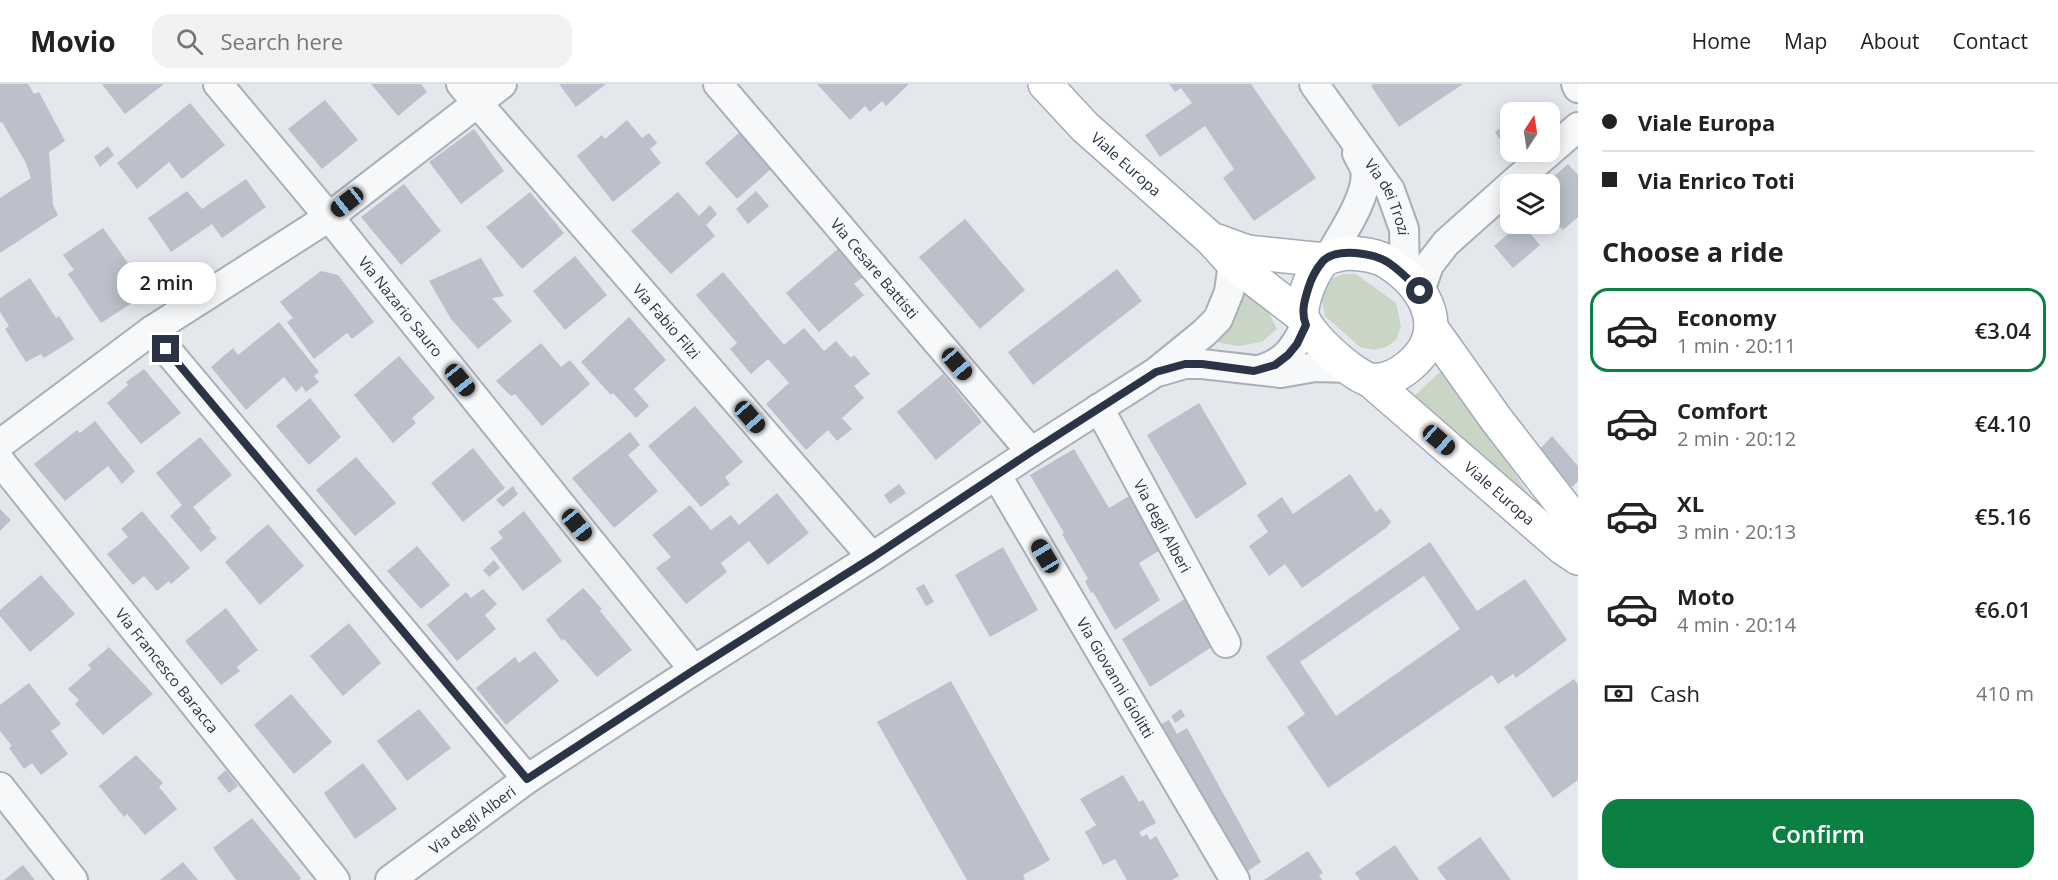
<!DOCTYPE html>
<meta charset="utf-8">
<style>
:root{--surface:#fff;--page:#f2f2f2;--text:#222;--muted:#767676;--line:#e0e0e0;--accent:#0b8043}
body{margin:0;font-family:"Open Sans",sans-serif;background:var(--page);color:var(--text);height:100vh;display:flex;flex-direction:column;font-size:22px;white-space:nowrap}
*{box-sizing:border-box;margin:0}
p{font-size:20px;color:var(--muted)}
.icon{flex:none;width:33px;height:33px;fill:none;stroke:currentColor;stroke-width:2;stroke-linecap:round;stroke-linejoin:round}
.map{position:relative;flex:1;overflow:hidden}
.side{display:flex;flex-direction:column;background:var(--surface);width:480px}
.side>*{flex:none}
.guide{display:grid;align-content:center;height:132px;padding:0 24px;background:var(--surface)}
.needle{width:39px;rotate:12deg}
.controls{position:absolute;left:1500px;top:18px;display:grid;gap:12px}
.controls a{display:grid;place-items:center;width:60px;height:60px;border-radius:12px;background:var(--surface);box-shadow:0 3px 15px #0003;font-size:30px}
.end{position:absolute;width:27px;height:27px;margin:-14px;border:8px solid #2b3445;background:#fff;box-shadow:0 0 0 3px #fff}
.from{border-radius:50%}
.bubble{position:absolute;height:42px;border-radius:18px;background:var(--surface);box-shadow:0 3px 15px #0003;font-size:20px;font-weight:600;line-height:42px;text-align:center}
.car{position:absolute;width:18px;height:36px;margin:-18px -9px;border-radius:8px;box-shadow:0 0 4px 2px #0007;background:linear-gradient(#222 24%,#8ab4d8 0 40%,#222 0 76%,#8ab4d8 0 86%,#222 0)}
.guide b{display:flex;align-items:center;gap:21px;height:57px;font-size:22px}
.guide b+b{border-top:2px solid var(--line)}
.guide i{width:15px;height:15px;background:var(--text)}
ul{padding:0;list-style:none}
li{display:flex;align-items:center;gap:18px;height:84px;margin:0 12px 9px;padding:0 12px;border:3px solid transparent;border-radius:18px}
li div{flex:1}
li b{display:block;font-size:22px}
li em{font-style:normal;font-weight:600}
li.active{border-color:var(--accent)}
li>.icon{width:54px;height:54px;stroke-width:1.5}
h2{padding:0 24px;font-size:27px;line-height:72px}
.pay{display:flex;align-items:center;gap:15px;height:66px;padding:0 24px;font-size:22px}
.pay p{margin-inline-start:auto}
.action{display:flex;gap:12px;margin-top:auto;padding:12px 24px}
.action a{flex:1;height:69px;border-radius:18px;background:var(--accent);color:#fff;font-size:24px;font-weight:600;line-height:69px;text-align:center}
header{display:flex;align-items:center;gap:36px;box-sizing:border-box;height:84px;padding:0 30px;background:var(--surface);border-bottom:2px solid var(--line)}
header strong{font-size:28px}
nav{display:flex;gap:33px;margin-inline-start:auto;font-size:21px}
.search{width:420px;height:54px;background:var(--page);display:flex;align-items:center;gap:15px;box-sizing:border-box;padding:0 21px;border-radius:18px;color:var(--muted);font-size:22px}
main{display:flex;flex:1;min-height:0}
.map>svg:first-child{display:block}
.green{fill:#c9d6c5}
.building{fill:#bbc0ca;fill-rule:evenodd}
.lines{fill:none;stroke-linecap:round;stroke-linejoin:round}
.minor-casing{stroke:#a9aeb7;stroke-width:32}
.major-casing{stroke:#a3abb8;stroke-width:36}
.minor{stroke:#f7f8fa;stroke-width:28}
.major{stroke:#fff;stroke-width:33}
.route{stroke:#2b3445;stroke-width:8}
.labels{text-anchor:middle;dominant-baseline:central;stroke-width:6;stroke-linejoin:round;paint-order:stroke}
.street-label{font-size:15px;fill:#2b3445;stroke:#f4f6f9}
</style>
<header>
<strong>Movio</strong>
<div class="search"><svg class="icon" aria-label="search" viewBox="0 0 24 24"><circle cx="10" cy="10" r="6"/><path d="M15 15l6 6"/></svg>Search here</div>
<nav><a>Home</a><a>Map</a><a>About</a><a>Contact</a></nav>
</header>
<main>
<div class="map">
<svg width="1578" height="796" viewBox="0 0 1578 796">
<rect width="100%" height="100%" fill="#e4e7ec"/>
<g class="green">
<path d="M1343,190H1356L1396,219L1401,242L1396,256L1386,263L1374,266L1360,263L1325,232L1324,228L1322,216L1325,205L1329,196Z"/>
<path d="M1239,204L1265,221L1277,245L1262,258L1238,262L1210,257Z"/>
<path d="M1443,285L1543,431L1412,314Z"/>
</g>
<g class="building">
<path d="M0,0H28L34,10L39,8L65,57L49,68L53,121L58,131L0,169V114L31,94L26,79L2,38L0,39Z"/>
<path d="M102,0H164L125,30Z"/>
<path d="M371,0H421L427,8L398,32Z"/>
<path d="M559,0H606L576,23Z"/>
<path d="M817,0H909L886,22L882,17L870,28L865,22L850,36Z"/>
<path d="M1169,0H1251L1316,94L1254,137L1223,94L1234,85L1205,42L1160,73L1145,51L1192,19L1181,4L1175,8Z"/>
<path d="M1373,0H1463L1399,43L1371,2Z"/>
<path d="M325,16L358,56L322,85L288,45Z"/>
<path d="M190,19L225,61L182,95L169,78L137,105L117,79Z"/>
<path d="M627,36L642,54L649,49L657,59L650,65L661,79L613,118L577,72L602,51L605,55Z"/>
<path d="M1502,43L1510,58L1505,64L1495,48Z"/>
<path d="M474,45L504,87L461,120L429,78Z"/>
<path d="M740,48L771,85L737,115L705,79Z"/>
<path d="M108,62L114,71L100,83L94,73Z"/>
<path d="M1568,80L1578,91V133L1563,146L1550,133V100H1545Z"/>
<path d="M246,95L266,123L222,154L212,140L171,168L148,134L187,107L202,125Z"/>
<path d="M404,100L441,147L401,181L361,133Z"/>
<path d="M756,107L769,122L748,140L736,125Z"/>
<path d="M530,108L564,149L522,185L486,143Z"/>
<path d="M678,108L699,132L710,121L717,130L706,141L715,152L671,190L631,147Z"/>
<path d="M965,135L1025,206L980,245L919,173Z"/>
<path d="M1520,140H1541L1530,149L1540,161L1513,184L1494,162Z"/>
<path d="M103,144L128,179L125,181L146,210L101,239L68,190L74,186L63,171Z"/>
<path d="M839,164L863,193L854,200L864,211L819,248L786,209Z"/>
<path d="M575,172L607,211L565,246L533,207Z"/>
<path d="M481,174L504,212L492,214L512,237L478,265L451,235L429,197Z"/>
<path d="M1117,185L1142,217L1033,301L1008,268Z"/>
<path d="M321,187L338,191L374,238L352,255L347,249L314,275L287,238L293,234L280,218Z"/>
<path d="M723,188L784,261L804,244L824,267L836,257L851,274L854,271L870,290L854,302L864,314L842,334L852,345L837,357L828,346L806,366L766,320L789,299L768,275L751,290L730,265L737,259L696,211Z"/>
<path d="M30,194L56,234L59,232L74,255L44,274L41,270L26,278L5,245L9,242L0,228V214Z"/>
<path d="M629,233L666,276L634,305L649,322L636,334L613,309L611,311L581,278Z"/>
<path d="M279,238L319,288L314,292L319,298L306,308L302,302L296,308L284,293L246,326L211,283L233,264L238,271Z"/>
<path d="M541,259L561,283L570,276L590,300L542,342L515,310L511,312L496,297Z"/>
<path d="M399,272L435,314L412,334L416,339L393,359L354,311Z"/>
<path d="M144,285L181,329L141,360L107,319L128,301L126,298Z"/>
<path d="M943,290L982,338L936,376L897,328Z"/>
<path d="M310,314L341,353L309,381L276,342Z"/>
<path d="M1199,319L1247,400L1196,435L1147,351Z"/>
<path d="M695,322L743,378L725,393L730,400L701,423L648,362Z"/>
<path d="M95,337L135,387L122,400L108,382L65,417L34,380L77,346L80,349Z"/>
<path d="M630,348L640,361L628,371L658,407L614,444L572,394Z"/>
<path d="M1552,352L1578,382V397L1572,403L1539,366Z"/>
<path d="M200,353L232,391L193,423L211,445L209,446L217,454L201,468L170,432L182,421L156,389Z"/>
<path d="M473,364L505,404L463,438L431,399Z"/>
<path d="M1074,365L1109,424L1136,408L1165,463L1139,479L1160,516L1115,546L1093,508L1091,509L1085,497L1088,495L1062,450L1064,449L1030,391Z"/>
<path d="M356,373L396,419L355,452L316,406Z"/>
<path d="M1350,390L1376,428L1381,424L1391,438L1386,444L1302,504L1285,480L1269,492L1249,462L1268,448L1257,431L1282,413L1293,430Z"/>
<path d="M899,400L906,409L890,420L884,411Z"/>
<path d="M513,402L518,410L503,423L496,416Z"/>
<path d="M777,409L809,449L768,481L749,457L721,479L727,488L686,520L656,484L671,473L652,451L690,421L711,446L731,431L739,441Z"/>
<path d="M0,425L11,436L0,447Z"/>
<path d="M142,427L190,484L171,500L169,497L157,507L144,492L133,501L107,470L128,453L121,445Z"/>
<path d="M524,427L562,477L523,507L490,464L503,454L498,448Z"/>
<path d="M268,440L304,482L260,521L225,478Z"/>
<path d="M1430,458L1477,527L1525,495L1567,556L1516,594L1513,590L1498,600L1492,591L1328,704L1287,643L1305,630L1266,573ZM1424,492L1460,545L1336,632L1300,578Z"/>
<path d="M417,462L450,501L421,525L387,487Z"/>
<path d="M1003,463L1038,526L990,553L955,491Z"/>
<path d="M494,476L500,484L489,493L483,486Z"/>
<path d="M41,491L75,530L30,568L0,532V526Z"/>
<path d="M924,500L934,518L926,522L916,504Z"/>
<path d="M583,504L602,525L600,527L632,566L597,593L564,555L562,557L546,536Z"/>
<path d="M483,505L497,520L485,531L496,545L457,577L427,541L466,508L471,514Z"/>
<path d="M1194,509L1221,557L1150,603L1122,555Z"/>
<path d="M226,524L258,566L237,583L240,587L221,601L185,557Z"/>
<path d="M349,539L381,579L343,612L310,572Z"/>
<path d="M109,563L153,610L103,651L75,620L79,616L68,605L91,585L88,581Z"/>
<path d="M535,567L559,597L506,641L476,604L515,573L519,579Z"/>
<path d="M1574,595L1578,601V696L1553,714L1504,643Z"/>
<path d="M951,597L1050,776L1023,791L1025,795L1023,796H967L877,638Z"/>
<path d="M29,599L61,640L51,647L68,670L41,691L32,679L24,685L9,664L12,662L0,647V621Z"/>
<path d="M291,610L332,658L294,690L254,641Z"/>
<path d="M419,625L451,664L407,697L377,657Z"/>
<path d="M1181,625L1185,632L1175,639L1171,632Z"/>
<path d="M1169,636L1177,650L1187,644L1261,778L1245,789L1160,641Z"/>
<path d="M136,671L163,699L159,703L177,725L145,751L127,730L124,733L99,702Z"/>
<path d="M363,679L397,725L355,755L324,709Z"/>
<path d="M226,686L238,702L229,709L217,694Z"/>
<path d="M1123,691L1139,718L1143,716L1156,739L1139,748L1142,753L1147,750L1150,756L1156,752L1179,792L1172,796H1127L1115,775L1103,781L1085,748L1096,741L1080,715Z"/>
<path d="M252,734L301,794L299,796H236L213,764Z"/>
<path d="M1480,753L1511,796H1446L1437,784Z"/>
<path d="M1395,761L1419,796H1360L1355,789Z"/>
<path d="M1308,767L1323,789L1319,791L1322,796H1264Z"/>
<path d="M183,778L198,796H160Z"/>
<path d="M23,781L35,796H4Z"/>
</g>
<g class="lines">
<g class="minor-casing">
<g id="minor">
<path id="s1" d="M218,0L329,133L694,586"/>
<path id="s2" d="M461,0L872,473"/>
<path id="s3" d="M718,0L1031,368"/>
<path id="s4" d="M1314,0L1390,106L1404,145L1405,191"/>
<path d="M1576,0L1578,4"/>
<path d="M1512,100L1578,43"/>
<path d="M1328,174C1340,153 1370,110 1365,86C1364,81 1359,74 1357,69"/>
<path d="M1420,207L1429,181L1446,159L1510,102"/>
<path d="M151,247L527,695"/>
<path d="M1259,286C1286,278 1294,265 1306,241"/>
<path d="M1161,287L1185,280H1202L1281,289L1315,283L1349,284"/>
<path id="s5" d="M1099,324L1226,559"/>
<path d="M0,360L151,247L329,133L502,0"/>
<path id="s6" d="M0,377L335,796"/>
<path id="s7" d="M997,392L1235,796"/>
<path d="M0,703L73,796"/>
<path id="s8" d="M390,796L527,695L694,586L872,473L1031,368L1156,288L1204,249L1218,235L1229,208L1233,179"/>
</g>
</g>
<g class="major-casing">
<g id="major">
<path id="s9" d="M1045,0L1085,43L1212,156L1233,179L1302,232"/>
<path d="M1217,157L1247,168L1324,176"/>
<path d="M1349,169C1363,170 1377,171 1389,179C1427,203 1451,249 1408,283C1398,291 1386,298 1371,296C1355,294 1304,248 1302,231C1301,217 1314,181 1327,174C1334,171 1342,170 1349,169Z"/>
<path d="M1432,245L1496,335L1578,441"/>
<path id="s10" d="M1370,296L1563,464L1578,474"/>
</g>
</g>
<use href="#minor" class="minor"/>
<use href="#major" class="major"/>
</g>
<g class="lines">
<path class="route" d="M166,265L527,695L694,586L873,473L1031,368L1156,288L1185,280H1202L1254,287L1275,281L1288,271L1297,260L1306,241C1301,229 1304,218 1308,205C1311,195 1316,185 1323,177C1337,163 1374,169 1389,179C1401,187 1410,197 1420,207"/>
</g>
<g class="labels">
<g class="street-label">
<text stroke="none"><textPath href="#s9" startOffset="114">Viale Europa</textPath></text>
<text stroke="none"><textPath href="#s4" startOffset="136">Via dei Trozi</textPath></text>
<text stroke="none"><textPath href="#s3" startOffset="242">Via Cesare Battisti</textPath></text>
<text stroke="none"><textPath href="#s1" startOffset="288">Via Nazario Sauro</textPath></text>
<text stroke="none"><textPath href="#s2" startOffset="314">Via Fabio Filzi</textPath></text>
<text stroke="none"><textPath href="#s10" startOffset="172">Viale Europa</textPath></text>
<text stroke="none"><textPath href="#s5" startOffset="134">Via degli Alberi</textPath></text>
<text stroke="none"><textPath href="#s6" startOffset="268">Via Francesco Baracca</textPath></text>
<text stroke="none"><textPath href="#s7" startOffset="234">Via Giovanni Giolitti</textPath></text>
<text stroke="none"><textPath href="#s8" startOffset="102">Via degli Alberi</textPath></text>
</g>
</g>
</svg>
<div class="controls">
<a><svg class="needle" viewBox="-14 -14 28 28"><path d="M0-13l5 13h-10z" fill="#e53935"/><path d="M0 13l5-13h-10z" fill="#767676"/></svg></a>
<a><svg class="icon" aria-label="layers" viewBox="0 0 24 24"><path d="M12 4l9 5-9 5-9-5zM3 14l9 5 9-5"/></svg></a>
</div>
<i class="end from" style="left:1420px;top:207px"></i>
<i class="end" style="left:166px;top:265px"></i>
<div class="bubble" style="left:117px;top:178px;width:99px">2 min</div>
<i class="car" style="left:347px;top:118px;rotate:232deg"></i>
<i class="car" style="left:957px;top:280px;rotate:140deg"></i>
<i class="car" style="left:460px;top:296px;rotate:141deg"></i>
<i class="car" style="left:750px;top:333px;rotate:139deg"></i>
<i class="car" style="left:1439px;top:356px;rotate:131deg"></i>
<i class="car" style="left:577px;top:441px;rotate:141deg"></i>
<i class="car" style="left:1045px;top:472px;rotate:329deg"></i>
</div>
<section class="side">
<div class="guide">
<b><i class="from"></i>Viale Europa</b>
<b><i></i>Via Enrico Toti</b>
</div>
<h2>Choose a ride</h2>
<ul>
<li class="active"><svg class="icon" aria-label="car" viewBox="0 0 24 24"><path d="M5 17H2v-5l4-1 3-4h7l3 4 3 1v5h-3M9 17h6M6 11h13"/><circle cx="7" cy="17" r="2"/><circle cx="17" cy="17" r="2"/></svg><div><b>Economy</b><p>1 min · 20:11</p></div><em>€3.04</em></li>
<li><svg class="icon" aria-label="car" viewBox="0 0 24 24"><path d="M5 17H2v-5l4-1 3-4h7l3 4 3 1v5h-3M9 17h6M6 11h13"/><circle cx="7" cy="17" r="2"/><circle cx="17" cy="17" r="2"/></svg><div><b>Comfort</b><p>2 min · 20:12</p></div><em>€4.10</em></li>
<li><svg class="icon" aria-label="car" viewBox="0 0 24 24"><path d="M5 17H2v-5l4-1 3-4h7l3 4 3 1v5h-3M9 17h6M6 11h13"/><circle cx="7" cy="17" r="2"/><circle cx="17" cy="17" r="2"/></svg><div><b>XL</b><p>3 min · 20:13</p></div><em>€5.16</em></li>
<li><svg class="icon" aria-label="car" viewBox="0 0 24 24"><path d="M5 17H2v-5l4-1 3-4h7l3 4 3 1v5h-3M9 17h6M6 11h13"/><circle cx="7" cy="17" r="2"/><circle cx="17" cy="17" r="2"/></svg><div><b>Moto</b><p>4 min · 20:14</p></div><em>€6.01</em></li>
</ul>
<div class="pay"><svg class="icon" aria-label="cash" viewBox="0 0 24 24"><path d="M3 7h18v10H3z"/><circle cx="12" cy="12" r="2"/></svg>Cash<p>410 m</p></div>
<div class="action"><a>Confirm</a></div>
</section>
</main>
